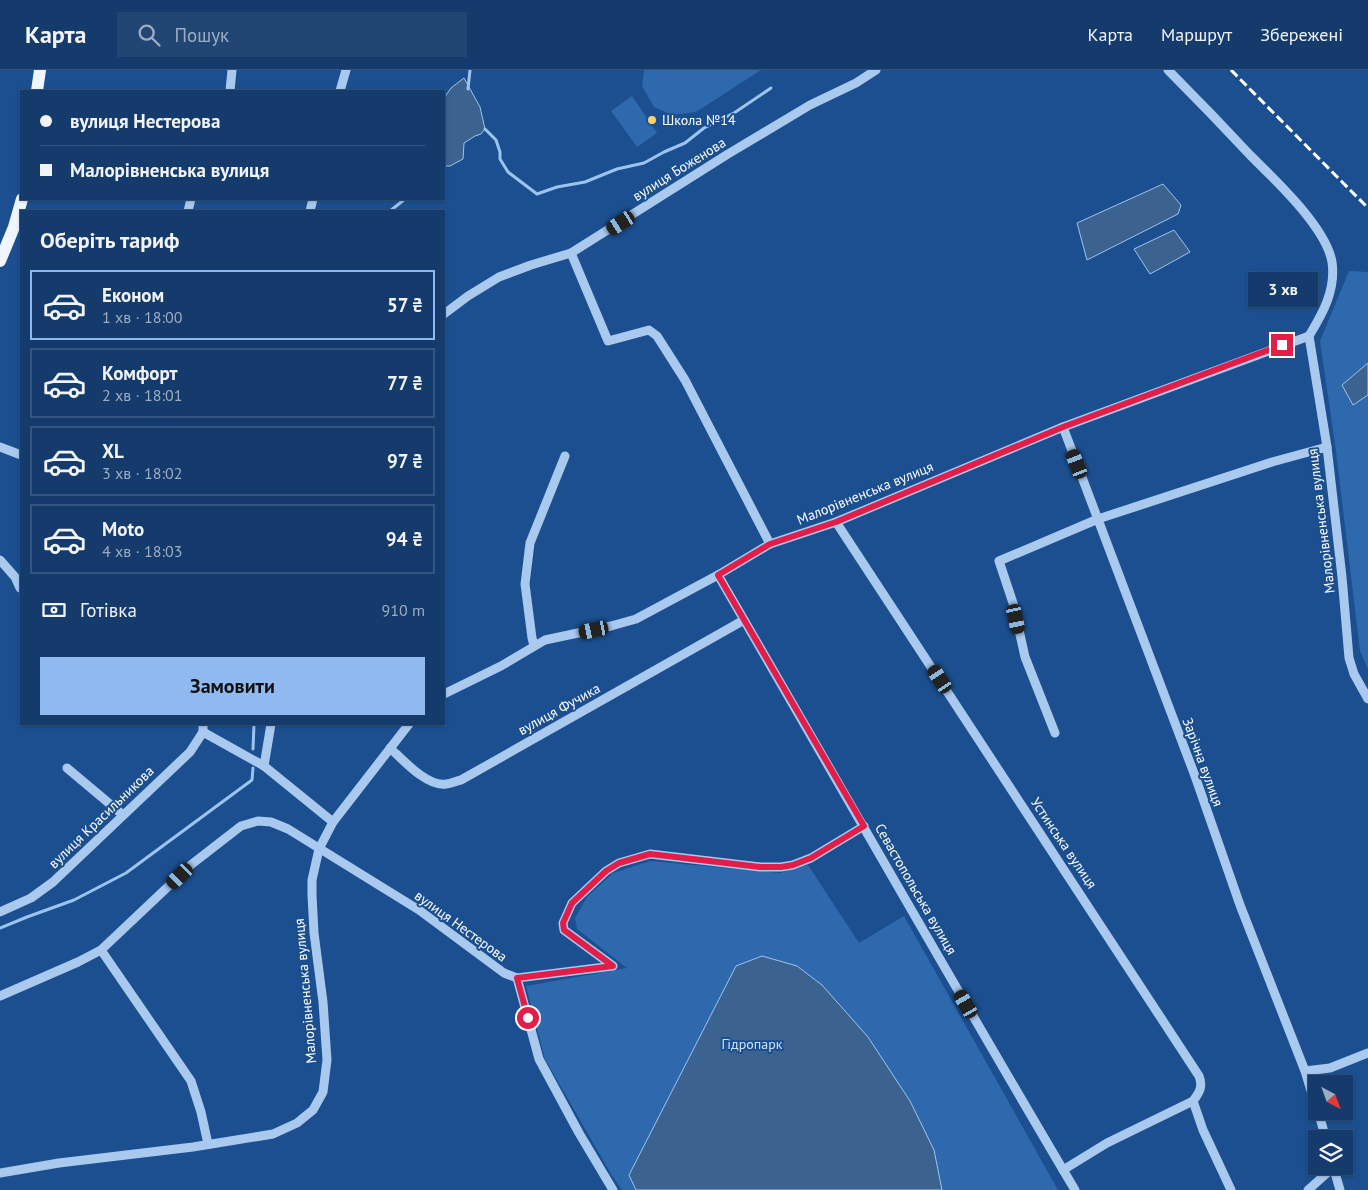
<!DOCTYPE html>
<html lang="uk">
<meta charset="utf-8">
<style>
:root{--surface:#143b6b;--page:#214673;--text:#f1f3f6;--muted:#9dadc1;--line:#33557e;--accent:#90b9f0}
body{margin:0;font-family:"PT Sans",sans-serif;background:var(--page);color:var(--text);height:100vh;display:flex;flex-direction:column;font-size:19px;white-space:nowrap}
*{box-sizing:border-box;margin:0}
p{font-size:16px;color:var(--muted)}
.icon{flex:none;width:28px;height:28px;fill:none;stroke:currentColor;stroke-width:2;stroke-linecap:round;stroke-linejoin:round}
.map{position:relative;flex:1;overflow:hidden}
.details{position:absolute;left:20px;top:140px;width:425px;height:515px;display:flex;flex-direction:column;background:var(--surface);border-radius:0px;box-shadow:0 1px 4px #0004,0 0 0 1px var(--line)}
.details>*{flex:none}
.hud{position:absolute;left:20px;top:20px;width:425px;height:110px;border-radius:0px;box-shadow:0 1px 4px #0004,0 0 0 1px var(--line);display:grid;align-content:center;height:110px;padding:0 20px;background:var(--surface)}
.needle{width:32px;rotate:139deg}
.tools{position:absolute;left:1308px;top:1005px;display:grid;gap:10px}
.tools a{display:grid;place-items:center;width:45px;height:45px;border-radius:0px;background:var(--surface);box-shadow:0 1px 4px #0004,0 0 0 1px var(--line);font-size:25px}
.end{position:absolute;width:22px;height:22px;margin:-11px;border:6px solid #e11d48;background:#fff;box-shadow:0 0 0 2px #fff}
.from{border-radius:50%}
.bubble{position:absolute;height:35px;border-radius:0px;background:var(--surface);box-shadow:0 1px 4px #0004,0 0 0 1px var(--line);font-size:16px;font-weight:700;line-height:35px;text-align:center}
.car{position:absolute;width:15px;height:30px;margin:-15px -8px;border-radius:6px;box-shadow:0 0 4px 1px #0007;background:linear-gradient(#222 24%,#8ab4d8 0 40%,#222 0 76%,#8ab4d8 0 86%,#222 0)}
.hud b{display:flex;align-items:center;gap:18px;height:48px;font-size:19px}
.hud b+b{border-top:1px solid var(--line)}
.hud i{width:12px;height:12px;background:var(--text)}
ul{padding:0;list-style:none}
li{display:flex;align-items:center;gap:15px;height:70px;margin:0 10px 8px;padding:0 10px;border:2px solid var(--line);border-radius:0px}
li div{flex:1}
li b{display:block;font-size:19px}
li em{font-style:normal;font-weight:700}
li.selected{border-color:var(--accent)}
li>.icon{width:45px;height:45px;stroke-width:1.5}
h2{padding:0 20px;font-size:22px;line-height:60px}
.pay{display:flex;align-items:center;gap:12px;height:55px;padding:0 20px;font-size:19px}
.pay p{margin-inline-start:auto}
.action{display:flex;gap:10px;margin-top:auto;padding:10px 20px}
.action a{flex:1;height:58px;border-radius:0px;background:var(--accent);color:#111;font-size:20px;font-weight:700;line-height:58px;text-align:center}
header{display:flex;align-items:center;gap:30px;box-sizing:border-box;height:70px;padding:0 25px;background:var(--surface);border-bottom:1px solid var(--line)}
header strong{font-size:24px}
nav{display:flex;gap:28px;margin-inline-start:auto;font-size:18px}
.search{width:350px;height:45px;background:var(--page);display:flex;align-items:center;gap:12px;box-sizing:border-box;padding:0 18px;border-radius:0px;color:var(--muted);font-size:19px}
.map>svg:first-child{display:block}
.green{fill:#2e69ad}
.water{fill:#3c6290;stroke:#9cc4f0}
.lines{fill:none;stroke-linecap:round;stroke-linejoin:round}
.stream{stroke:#9cc4f0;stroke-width:3}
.minor{stroke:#a9c9ee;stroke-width:9}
.major{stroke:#f0f6ff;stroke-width:12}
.rail{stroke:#fff;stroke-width:3;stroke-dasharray:9 4;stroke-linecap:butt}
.route{stroke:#e11d48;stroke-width:6}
.poi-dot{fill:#ffd166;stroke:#1b4f8f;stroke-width:2}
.labels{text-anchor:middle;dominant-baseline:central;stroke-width:4;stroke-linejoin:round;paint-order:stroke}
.poi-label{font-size:14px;fill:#fff;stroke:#1b4f8f;text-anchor:start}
.street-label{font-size:14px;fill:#fff;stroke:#1b4f8f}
.park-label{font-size:14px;fill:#cfe3fa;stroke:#1b4f8f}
</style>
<header>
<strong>Карта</strong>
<div class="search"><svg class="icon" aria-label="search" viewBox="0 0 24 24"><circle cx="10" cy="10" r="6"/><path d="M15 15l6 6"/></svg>Пошук</div>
<nav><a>Карта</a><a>Маршрут</a><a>Збережені</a></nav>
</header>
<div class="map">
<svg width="1368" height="1120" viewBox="0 0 1368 1120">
<rect width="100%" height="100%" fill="#1b4f8f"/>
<g class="green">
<path d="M644,0H761L696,42L672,45L654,37L642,16Z"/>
<path d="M632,26L657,63L637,77L611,41Z"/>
<path d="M1349,201L1368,202V599L1360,581L1336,381L1320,271Z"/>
<path d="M650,791L780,803L808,795L859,873L904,846L1058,1120H622L611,1104L545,989L526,916L627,898L577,859L575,848L587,827L613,803Z"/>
</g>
<g class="water">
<path d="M464,8L480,37L485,59L481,64L475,66L464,73L463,89L450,96H444V28L451,18Z"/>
<path d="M1163,114L1181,135L1178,144L1087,190L1077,153Z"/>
<path d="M1174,160L1190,182L1150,204L1134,179Z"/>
<path d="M1368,293V325L1353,335L1342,315Z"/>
<path d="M762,886L797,896L822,915L868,967L910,1031L934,1080L942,1120H636L629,1105L736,896Z"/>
</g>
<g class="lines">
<g class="stream">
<path d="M468,19L470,0"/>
<path d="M485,59L496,70L500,82V89L508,102L537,124L557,117L585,112L617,99L644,93L664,82L685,73L704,58L734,43L771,18"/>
<path d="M390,141L405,129"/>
<path d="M253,679L254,654"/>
<path d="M0,858L27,847L74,830L126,803L252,710L253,698"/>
</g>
<g class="minor">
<path d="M1168,0C1196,28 1223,56 1250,85C1275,110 1326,157 1332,192C1336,220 1323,243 1309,266"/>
<path d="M230,21L232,0"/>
<path d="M340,21L346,0"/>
<path d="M188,141L191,129"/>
<path d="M310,141L313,129"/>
<path d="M571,183L608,271L649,260L657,266L685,310L770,474"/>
<path d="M444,244L468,226L499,207L531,195L571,183L728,84L810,35L856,13L876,0"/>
<path d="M1063,357L1195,706L1240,835L1305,1001L1316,1037"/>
<path d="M0,377L21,385"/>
<path d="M836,452L1199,1006C1203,1016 1200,1022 1193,1031L1203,1060L1231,1120"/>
<path d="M0,490L15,507L20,518"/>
<path d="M718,505C837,710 954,916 1075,1120"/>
<path d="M534,575L532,568L525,514L530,473L565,386"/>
<path d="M444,624L501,596L545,570L611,556L636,549L718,505L770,474L836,452L1063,357L1309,266L1327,377L1342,507L1349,588L1354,604L1368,629"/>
<path d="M203,662L264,696L333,752"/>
<path d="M1055,663L1025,587L1013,533L999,491L1098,449L1272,392L1327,377"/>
<path d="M390,678C403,690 427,717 446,714C451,714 456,711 461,710L744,550"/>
<path d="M264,696L271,654"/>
<path d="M67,698L123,745"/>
<path d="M0,842L31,828L53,812L190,682L203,662V654"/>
<path d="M101,880L191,1011L201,1042L208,1074"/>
<path d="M517,908L613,896L564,860L563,853L572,833L606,801L619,793L650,784L760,797H781L793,795L811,788L864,756"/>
<path d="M0,926L78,892L101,880L192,794L241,756L258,751L271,752L288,759L419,840L504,903L517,908L539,989L579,1063L613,1120"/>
<path d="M1305,1001L1330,998L1368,983"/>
<path d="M1318,1041L1326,1069"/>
<path d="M1333,1096L1340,1120"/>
<path d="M1063,1100L1107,1073L1193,1031"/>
<path d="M0,1103L59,1093L193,1077L273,1064L297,1053L313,1040L323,1022L327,990L323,932L314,863L312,825V810L319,779L333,752L409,654"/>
<path d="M1308,1120L1327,1103L1330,1096"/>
</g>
<g class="major">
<path d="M37,21L40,0"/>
<path d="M0,191L14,157L22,129"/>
</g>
<path class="rail" d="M1231,0L1368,138"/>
</g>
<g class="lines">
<path class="route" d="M528,948L517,908L613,896L564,860L563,853L572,833L606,801L619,793L650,784L760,797H781L793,795L811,788L864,756L718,505L770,474L836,452L1063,357L1282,275"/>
</g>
<circle class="poi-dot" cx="652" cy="50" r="5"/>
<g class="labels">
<g class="poi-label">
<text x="662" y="50">Школа №14</text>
</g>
<g class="street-label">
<text transform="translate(679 99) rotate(-32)">вулиця Боженова</text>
<text transform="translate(865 423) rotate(-22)">Малорівненська вулиця</text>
<text transform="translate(1321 451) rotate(-97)">Малорівненська вулиця</text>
<text transform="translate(559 639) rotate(-29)">вулиця Фучика</text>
<text transform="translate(1203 692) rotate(70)">Зарічна вулиця</text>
<text transform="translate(101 747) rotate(-44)">вулиця Красильникова</text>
<text transform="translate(1064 773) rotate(56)">Устинська вулиця</text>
<text transform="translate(916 819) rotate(60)">Севастопольська вулиця</text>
<text transform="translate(461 856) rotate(36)">вулиця Нестерова</text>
<text transform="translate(305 921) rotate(-95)">Малорівненська вулиця</text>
</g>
<g class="park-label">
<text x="752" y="974">Гідропарк</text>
</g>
</g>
</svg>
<div class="tools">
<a><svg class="needle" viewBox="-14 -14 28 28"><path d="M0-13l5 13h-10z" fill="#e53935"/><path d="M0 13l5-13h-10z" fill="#9dadc1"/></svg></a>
<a><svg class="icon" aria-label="layers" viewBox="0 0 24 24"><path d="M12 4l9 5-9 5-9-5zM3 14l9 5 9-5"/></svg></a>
</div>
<i class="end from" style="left:528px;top:948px"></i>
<i class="end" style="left:1282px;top:275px"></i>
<div class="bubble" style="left:1248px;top:202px;width:70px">3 хв</div>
<i class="car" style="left:621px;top:153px;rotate:237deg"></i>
<i class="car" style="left:1077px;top:394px;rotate:339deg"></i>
<i class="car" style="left:1016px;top:549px;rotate:168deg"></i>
<i class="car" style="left:594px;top:560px;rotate:258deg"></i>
<i class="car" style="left:940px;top:609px;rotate:327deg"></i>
<i class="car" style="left:180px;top:806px;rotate:226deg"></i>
<i class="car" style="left:966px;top:934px;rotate:330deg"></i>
<div class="hud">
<b><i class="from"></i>вулиця Нестерова</b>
<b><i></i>Малорівненська вулиця</b>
</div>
<section class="details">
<h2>Оберіть тариф</h2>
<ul>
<li class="selected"><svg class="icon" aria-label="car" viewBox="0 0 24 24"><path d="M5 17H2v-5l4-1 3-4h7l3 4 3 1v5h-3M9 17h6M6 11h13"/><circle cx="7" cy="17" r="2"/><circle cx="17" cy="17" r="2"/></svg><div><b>Економ</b><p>1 хв · 18:00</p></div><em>57 ₴</em></li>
<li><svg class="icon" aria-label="car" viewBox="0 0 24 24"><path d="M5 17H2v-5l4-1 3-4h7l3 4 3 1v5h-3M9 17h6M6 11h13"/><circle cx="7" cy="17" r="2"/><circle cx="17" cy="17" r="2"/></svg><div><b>Комфорт</b><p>2 хв · 18:01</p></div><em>77 ₴</em></li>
<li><svg class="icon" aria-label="car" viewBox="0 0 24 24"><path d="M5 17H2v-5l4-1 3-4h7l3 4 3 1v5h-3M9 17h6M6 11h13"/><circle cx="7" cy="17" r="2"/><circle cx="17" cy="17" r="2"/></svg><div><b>XL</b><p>3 хв · 18:02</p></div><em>97 ₴</em></li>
<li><svg class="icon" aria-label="car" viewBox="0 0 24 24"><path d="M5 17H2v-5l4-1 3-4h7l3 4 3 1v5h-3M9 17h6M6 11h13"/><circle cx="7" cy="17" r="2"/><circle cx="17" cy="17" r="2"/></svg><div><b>Moto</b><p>4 хв · 18:03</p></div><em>94 ₴</em></li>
</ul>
<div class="pay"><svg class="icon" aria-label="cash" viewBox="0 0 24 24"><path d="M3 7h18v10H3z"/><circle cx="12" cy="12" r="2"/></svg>Готівка<p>910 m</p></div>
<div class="action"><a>Замовити</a></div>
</section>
</div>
